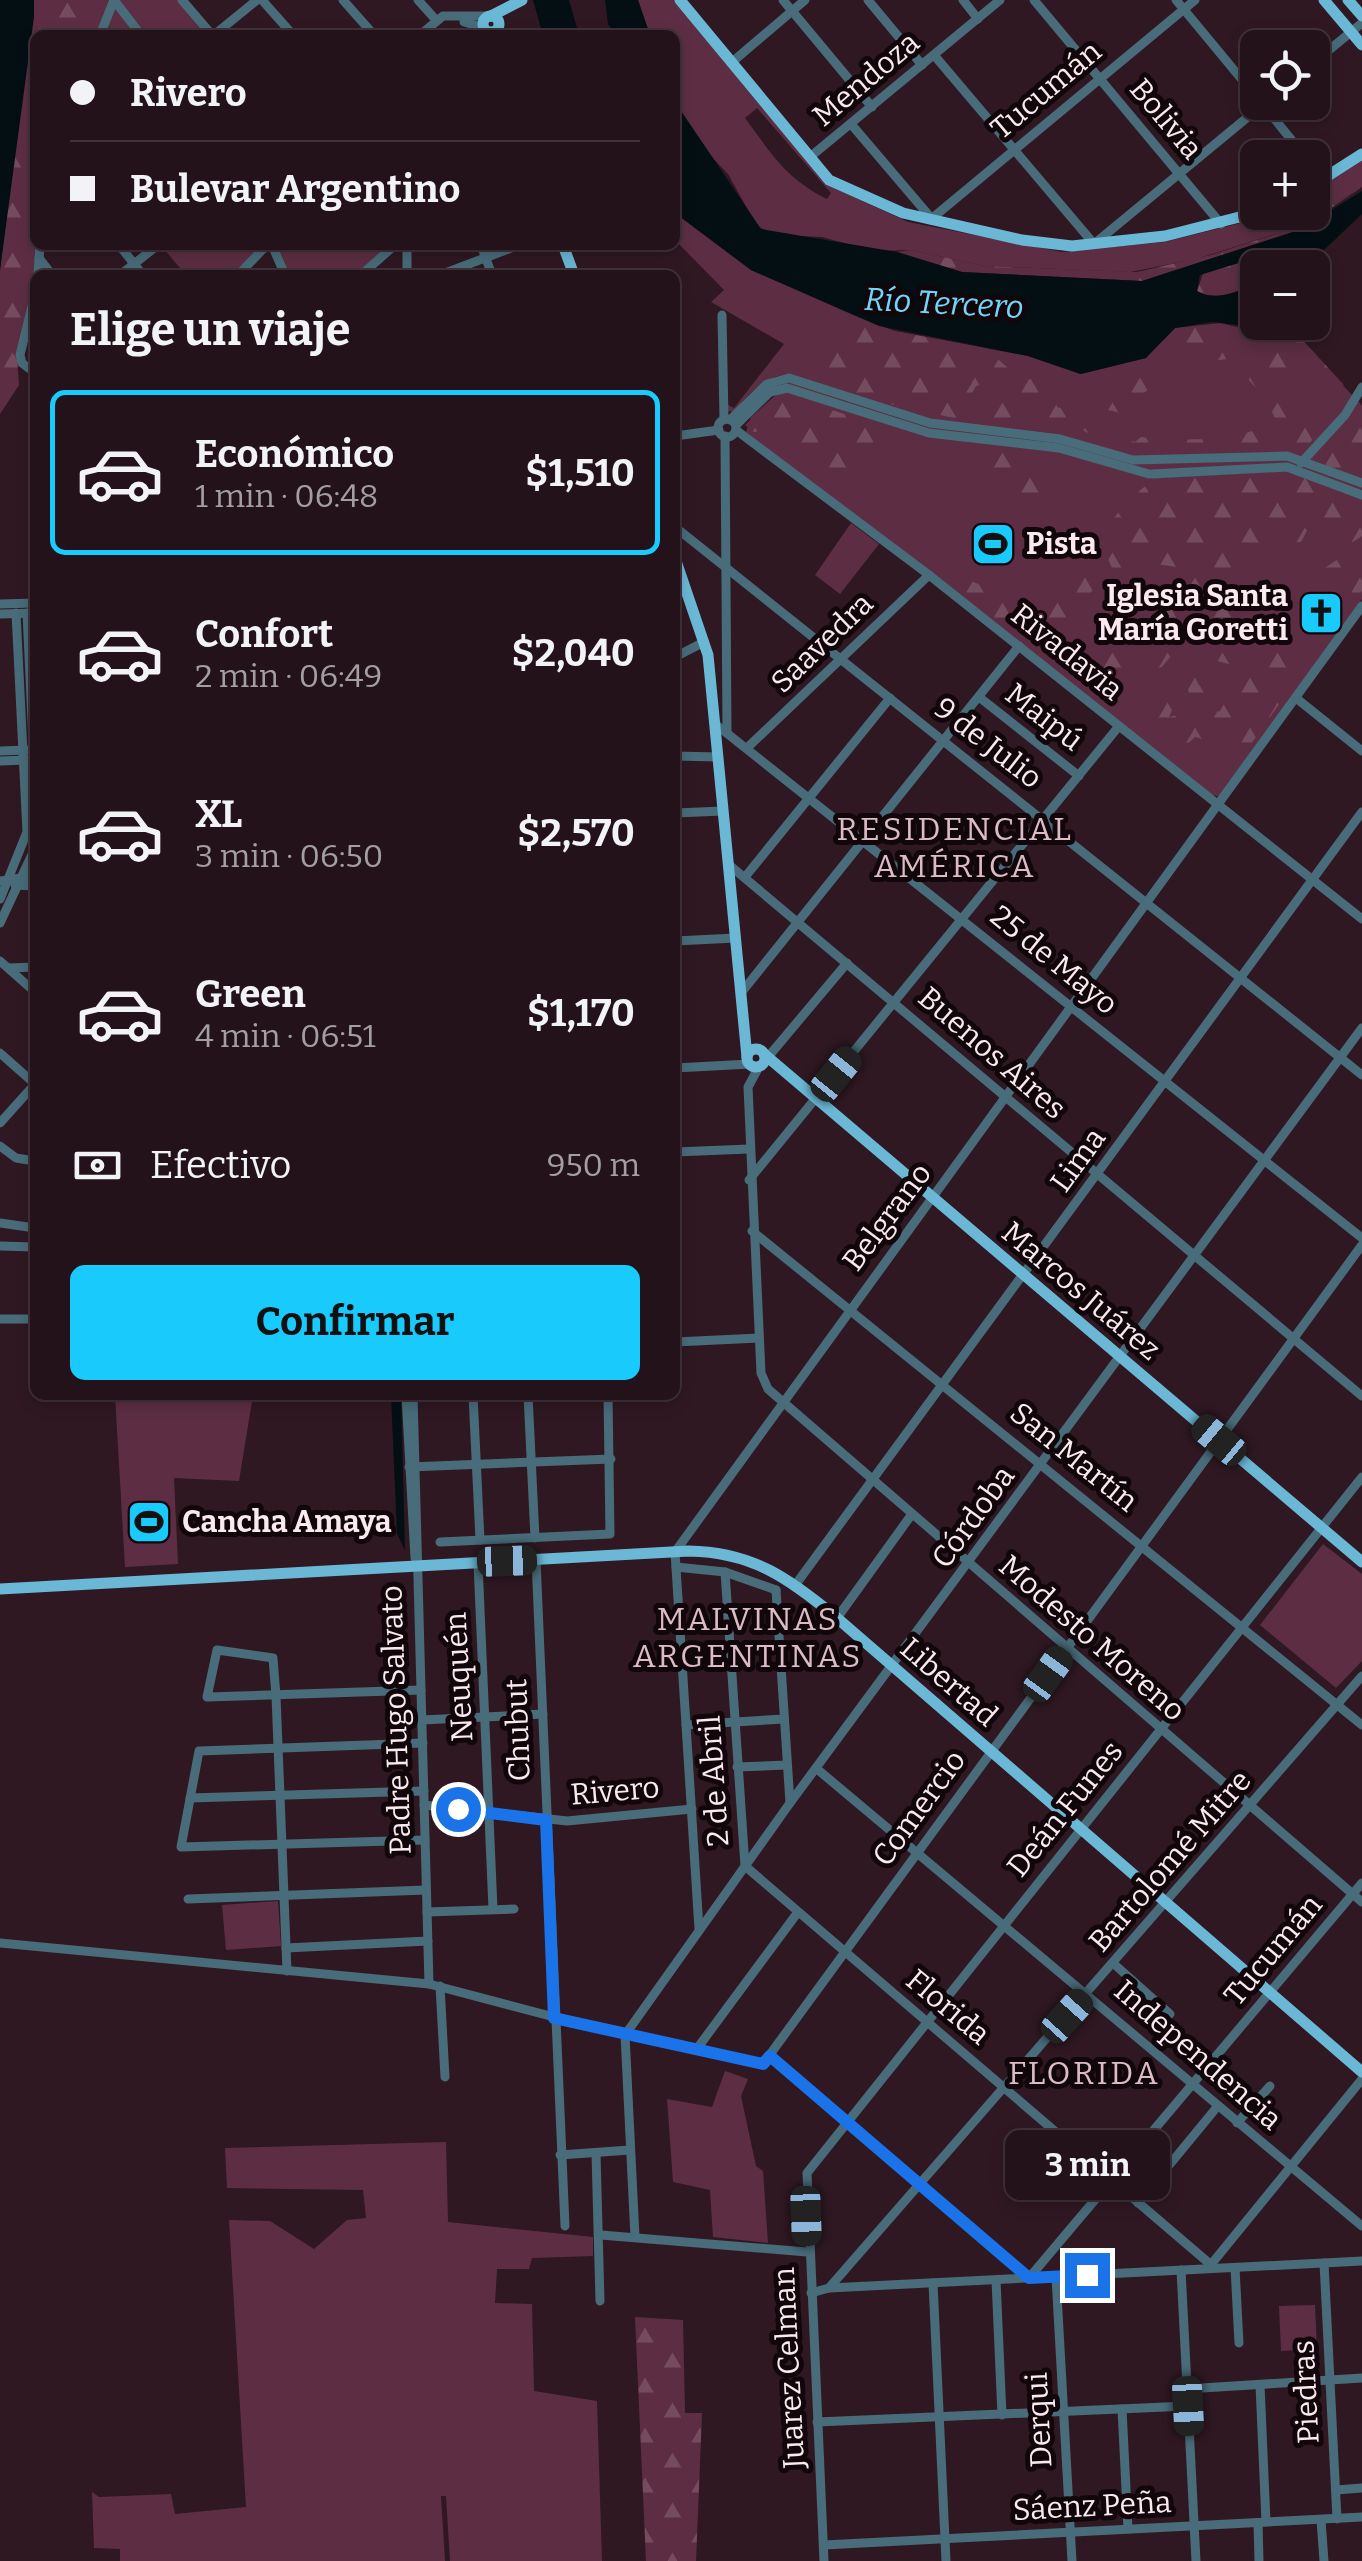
<!DOCTYPE html>
<html lang="es">
<meta charset="utf-8">
<style>
:root{--surface:#23121a;--page:#2f2027;--text:#f1f3f6;--muted:#a39ea2;--line:#403239;--accent:#19cafc}
body{margin:0;font-family:Bitter,serif;background:var(--page);color:var(--text);height:100vh;display:flex;flex-direction:column;font-size:38px;white-space:nowrap}
*{box-sizing:border-box;margin:0}
p{font-size:32px;color:var(--muted)}
.icon{flex:none;width:55px;height:55px;fill:none;stroke:currentColor;stroke-width:2;stroke-linecap:round;stroke-linejoin:round}
.map{position:relative;flex:1;overflow:hidden}
.side{position:absolute;left:30px;top:270px;width:650px;height:1130px;display:flex;flex-direction:column;background:var(--surface);border-radius:15px;box-shadow:0 5px 15px #0003,0 0 0 2px var(--line)}
.side>*{flex:none}
.banner{position:absolute;left:30px;top:30px;width:650px;height:220px;border-radius:15px;box-shadow:0 5px 15px #0003,0 0 0 2px var(--line);display:grid;align-content:center;height:220px;padding:0 40px;background:var(--surface)}
.fabs{position:absolute;left:1240px;top:30px;display:grid;gap:20px}
.fabs a{display:grid;place-items:center;width:90px;height:90px;border-radius:15px;background:var(--surface);box-shadow:0 5px 15px #0003,0 0 0 2px var(--line);font-size:50px}
.end{position:absolute;width:45px;height:45px;margin:-22px;border:12px solid #1a73e8;background:#fff;box-shadow:0 0 0 5px #fff}
.from{border-radius:50%}
.bubble{position:absolute;height:70px;border-radius:15px;background:var(--surface);box-shadow:0 5px 15px #0003,0 0 0 2px var(--line);font-size:32px;font-weight:700;line-height:70px;text-align:center}
.car{position:absolute;width:30px;height:60px;margin:-30px -15px;border-radius:12px;box-shadow:0 0 8px 2px #0007;background:linear-gradient(#222 24%,#8ab4d8 0 40%,#222 0 76%,#8ab4d8 0 86%,#222 0)}
.banner b{display:flex;align-items:center;gap:35px;height:95px;font-size:38px}
.banner b+b{border-top:2px solid var(--line)}
.banner i{width:25px;height:25px;background:var(--text)}
ul{padding:0;list-style:none}
li{display:flex;align-items:center;gap:30px;height:165px;margin:0 20px 15px;padding:0 20px;border:5px solid transparent;border-radius:15px}
li div{flex:1}
li b{display:block;font-size:38px}
li em{font-style:normal;font-weight:700}
li.selected{border-color:var(--accent)}
li>.icon{width:90px;height:90px;stroke-width:1.5}
h2{padding:0 40px;font-size:45px;line-height:120px}
.pay{display:flex;align-items:center;gap:25px;height:110px;padding:0 40px;font-size:38px}
.pay p{margin-inline-start:auto}
.primary-button{display:flex;gap:20px;margin-top:auto;padding:20px 40px}
.primary-button a{flex:1;height:115px;border-radius:15px;background:var(--accent);color:#111;font-size:40px;font-weight:700;line-height:115px;text-align:center}
.map>svg:first-child{display:block}
.green{fill:#5d2e43;fill-rule:evenodd}
.forest{fill:url(#forest-firs)}
.water{fill:#040f14}
.lines{fill:none;stroke-linecap:round;stroke-linejoin:round}
.minor{stroke:#486c7a;stroke-width:9}
.major{stroke:#6ab8d6;stroke-width:11}
.route{stroke:#1a73e8;stroke-width:12}
.labels{text-anchor:middle;dominant-baseline:central;stroke-width:10;stroke-linejoin:round;paint-order:stroke}
.street-label{font-size:30px;fill:#fae9ef;stroke:#11070b}
.poi-label{font-size:30px;font-weight:bold;fill:#fae9ef;stroke:#11070b;text-anchor:start}
.water-label{font-size:32px;font-style:italic;fill:#71d5fa;stroke:#11070b}
.neighbourhood-label{font-size:32px;letter-spacing:2.5px;fill:#dbbbc6;stroke:#11070b}
</style>
<div class="map">
<svg width="1362" height="2561" viewBox="0 0 1362 2561">
<defs>
<pattern id="forest-firs" width="22" height="20" patternUnits="userSpaceOnUse" patternTransform="scale(2.5)"><rect width="22" height="20" fill="#5d2e43"/><path d="M5 1l3.5 6h-7zM16 11l3.5 6h-7z" fill="#754c5e"/></pattern>
</defs>
<rect width="100%" height="100%" fill="#2f1822"/>
<g class="green">
<path d="M118,0H179L209,35H104Z"/>
<path d="M638,0H676L825,184L908,222L1062,252L1165,242L1280,213L1312,212L1313,192L1362,160V187L1294,228L1196,259L1130,272L985,266L911,250L874,251L822,237L777,235L757,226L728,174L707,152L675,102V35H650ZM757,108L831,193L827,199C785,178 772,154 745,118Z"/>
<path d="M675,213L751,270L865,320L894,331L1028,356L1080,374L1146,358L1159,342L1260,323H1286L1362,406V599L1219,797L1208,793L746,432L751,417L788,384H772L802,378C770,367 753,391 733,412L728,411L726,404L734,408L784,344L711,302L724,290L675,240Z"/>
<path d="M167,245H262L231,275H186L163,248Z"/>
<path d="M276,245H390L356,275H288Z"/>
<path d="M851,523L879,544L840,594L815,575Z"/>
<path d="M115,1395H253L239,1481L174,1478L178,1564L125,1567Z"/>
<path d="M1323,1544L1362,1574V1661L1336,1688L1260,1625Z"/>
<path d="M278,1901L281,1946L226,1950L222,1905Z"/>
<path d="M725,2071L748,2079L741,2096L756,2166L763,2171L768,2243L713,2237L710,2190L673,2182L667,2099L712,2107Z"/>
<path d="M446,2142L448,2222L593,2237V2256L532,2258L529,2269H497L495,2303L532,2304L534,2391L597,2401L602,2561H450L446,2496H441L445,2561H120V2549L94,2548L92,2492L99,2497L171,2494L175,2514L246,2507L229,2220L270,2221L314,2249L347,2220L366,2218L363,2190L227,2188L225,2148Z"/>
<path d="M1315,2305L1317,2349L1281,2351L1279,2306Z"/>
</g>
<g class="forest">
<path d="M34,0H111L97,35H35L36,264L27,331L17,354L19,385L0,414V270Z"/>
<path d="M1362,187L1299,230L1142,281L962,272L897,252L911,250L985,266L1137,272L1211,255L1294,228Z"/>
<path d="M1242,262L1268,266L1258,268L1257,281C1240,292 1216,302 1197,291L1204,271Z"/>
<path d="M861,318L894,331L985,348L1008,368L1005,376L1043,381L1054,390L1057,407L1089,417L1097,431L1135,442L1141,437C1178,440 1246,445 1275,418L1265,397L1240,371L1245,351L1268,342L1255,334L1254,327L1260,323L1286,322L1344,385L1323,388L1305,367L1308,350L1300,360L1283,348L1299,415L1326,420L1305,450L1267,447L1153,453L1113,445L1082,430L1032,425L1027,412L1016,423L980,418L976,411L990,383L976,386L958,419L873,400L807,376L849,326Z"/>
<path d="M1221,323L1240,328L1244,333L1228,359L1199,362L1156,348L1175,328Z"/>
<path d="M1143,376L1149,389L1134,401L1140,409L1139,418L1094,406L1091,401L1096,382L1115,401L1122,396L1125,377Z"/>
<path d="M781,393L874,424L877,439L871,456C862,463 828,484 820,485L765,430L754,432L745,425Z"/>
<path d="M1359,402L1362,406V480L1308,459Z"/>
<path d="M953,440L965,442L972,456L981,444L1033,449C1039,466 1037,478 1060,479V489L1031,513L986,494L990,480L978,478L945,445Z"/>
<path d="M1257,470L1304,475L1362,500V536L1340,550L1325,546L1322,520L1314,518L1301,542L1292,543L1281,554L1258,548C1240,597 1172,556 1136,565C1129,566 1121,572 1115,575L1105,552V529L1123,507L1134,503C1136,469 1230,472 1257,470Z"/>
<path d="M1093,543L1104,570L1074,622L1063,630L1041,623L1073,583L1081,554Z"/>
<path d="M1362,543V591L1349,608C1330,606 1321,591 1313,576Z"/>
<path d="M1139,572L1147,591L1163,596L1176,584L1184,587L1195,578L1230,580L1253,590L1270,586L1250,613L1218,633H1232L1227,651L1232,652L1242,642L1235,631L1263,608L1276,586L1280,591L1278,603L1266,617L1285,630L1287,653L1305,661L1306,668L1292,687L1275,676L1268,679L1282,700L1251,744L1238,746L1223,732L1206,740L1195,737L1174,757C1147,743 1143,727 1144,698L1160,680L1167,683L1172,676L1183,684L1169,717L1182,714L1195,719L1220,711L1234,687L1253,670L1209,659L1195,676L1199,685L1218,692L1197,716L1183,676L1194,661L1190,650L1199,640L1183,642L1155,675L1150,669L1159,655L1146,642L1134,659L1136,684L1122,705L1077,672L1078,659L1097,648L1105,650L1119,627L1118,602H1112L1107,613L1100,610L1111,586Z"/>
<path d="M971,581L1032,606L1034,612L1017,637L960,591L962,582Z"/>
<path d="M635,2317L683,2320L685,2413H702L696,2561H646Z"/>
</g>
<g class="water">
<path d="M0,0H34V17L0,270Z"/>
<path d="M533,0H569L579,35H543Z"/>
<path d="M638,0L650,35H616L608,24L605,0Z"/>
<path d="M675,102L761,229L897,252L962,272L1142,281L1299,230L1362,191V214L1306,267L1242,262L1200,275L1197,291C1215,302 1241,292 1257,281L1260,323L1254,327L1212,322L1175,328L1146,358L1081,374L1028,356L879,326L751,270L675,213Z"/>
<path d="M391,1395H401L405,1550L397,1534Z"/>
</g>
<g class="lines">
<g class="minor">
<path d="M114,0L141,35"/>
<path d="M182,0L212,35"/>
<path d="M262,0L293,35"/>
<path d="M343,0L374,35"/>
<path d="M418,0L436,20"/>
<path d="M783,0L872,107"/>
<path d="M868,0L922,65"/>
<path d="M963,0L978,19"/>
<path d="M1034,0L1221,224"/>
<path d="M1176,0L1258,99"/>
<path d="M464,22L485,28"/>
<path d="M100,35L114,0"/>
<path d="M214,35L257,0"/>
<path d="M420,35L443,16H489"/>
<path d="M934,55L1094,244L1266,102"/>
<path d="M731,63L805,0"/>
<path d="M1312,64L1362,23"/>
<path d="M1261,102L1306,158"/>
<path d="M851,124L931,218"/>
<path d="M810,157L1000,0"/>
<path d="M1312,166L1324,179"/>
<path d="M930,220L1195,0"/>
<path d="M119,245L143,275"/>
<path d="M272,245L285,275"/>
<path d="M481,245L492,275"/>
<path d="M39,258L52,275"/>
<path d="M38,275L40,245"/>
<path d="M120,275L158,245"/>
<path d="M238,275L267,245"/>
<path d="M361,275L395,245"/>
<path d="M407,275V245"/>
<path d="M440,275L519,245"/>
<path d="M35,294L20,355L22,363L35,373"/>
<path d="M722,315L724,420"/>
<circle cx="727" cy="428" r="9"/>
<path d="M730,420L767,384L789,378L930,423L1060,439L1133,460L1287,456L1362,483"/>
<path d="M736,425L770,392L787,388L929,433L1059,448L1149,474"/>
<path d="M736,430L929,575L1362,919"/>
<path d="M675,436L719,430"/>
<path d="M725,436L727,732"/>
<path d="M1301,463L1345,415L1362,387"/>
<path d="M1152,474L1287,467L1362,495"/>
<path d="M675,527L1362,1075"/>
<path d="M0,604L35,603"/>
<path d="M27,613L35,784"/>
<path d="M0,614L35,613"/>
<path d="M675,657L704,642"/>
<path d="M979,697L1079,776"/>
<path d="M1296,698L1362,751"/>
<path d="M714,723L1362,1238"/>
<path d="M748,747L929,575"/>
<path d="M0,751L27,750"/>
<path d="M675,756L718,757"/>
<path d="M0,761L27,760"/>
<path d="M675,813L723,811"/>
<path d="M728,864L1362,1396"/>
<path d="M745,877L890,698"/>
<path d="M0,881L35,876"/>
<path d="M15,885L35,886"/>
<path d="M0,899L27,832L16,613"/>
<path d="M0,923L35,848"/>
<path d="M675,941L736,938"/>
<path d="M0,961L35,992"/>
<path d="M9,968L35,967"/>
<path d="M741,993L1019,646"/>
<path d="M0,1053L35,1084"/>
<path d="M768,1057L847,963"/>
<path d="M760,1065L748,1087L761,1373L768,1389L1362,1902"/>
<path d="M675,1068L750,1064"/>
<path d="M0,1123L35,1084"/>
<path d="M0,1146L16,1158L35,1161"/>
<path d="M675,1152L749,1149"/>
<path d="M749,1180L1119,726"/>
<path d="M0,1223L35,1228"/>
<path d="M752,1231L1362,1725"/>
<path d="M0,1246L35,1247"/>
<path d="M0,1319H35"/>
<path d="M675,1342L759,1338"/>
<path d="M406,1395L415,1558"/>
<path d="M413,1395L429,1984"/>
<path d="M473,1395L480,1540"/>
<path d="M528,1395L535,1538"/>
<path d="M409,1467L611,1459"/>
<path d="M440,1542L610,1534L608,1395"/>
<path d="M536,1560L565,2226"/>
<path d="M478,1563L493,1909"/>
<path d="M676,1567L725,1572L776,1590"/>
<path d="M725,1572L745,1866L1210,2264"/>
<path d="M796,1584L1362,812"/>
<path d="M776,1590L790,1803"/>
<path d="M837,1618L912,1514"/>
<path d="M422,1720L543,1714"/>
<path d="M686,1725L784,1719"/>
<path d="M423,1743L199,1751L181,1847L425,1840"/>
<path d="M737,1767L787,1765"/>
<path d="M817,1769L1362,2226"/>
<path d="M190,1798L424,1791"/>
<path d="M424,1805L567,1821L692,1809"/>
<path d="M188,1899L426,1890"/>
<path d="M427,1912L514,1909"/>
<path d="M699,1929L675,1552L1362,606"/>
<path d="M0,1943L429,1984L554,2017L763,2064L1362,1245"/>
<path d="M286,1948L428,1941"/>
<path d="M1114,1964L1170,2014"/>
<path d="M287,1971L276,1696L273,1658L217,1650L207,1697L421,1690"/>
<path d="M440,1986L445,2077"/>
<path d="M625,2035L790,1803L1362,1028"/>
<path d="M625,2035L635,2237"/>
<path d="M696,2050L798,1912"/>
<path d="M770,2056L1029,2278L1362,1883"/>
<path d="M1237,2123L1270,2086"/>
<path d="M596,2154L600,2301"/>
<path d="M560,2155L630,2150"/>
<path d="M1138,2203L1217,2107"/>
<path d="M601,2235L807,2252"/>
<path d="M1324,2263L1337,2519"/>
<path d="M1209,2267L1362,2079"/>
<path d="M1235,2268L1239,2343"/>
<path d="M1181,2270L1196,2561"/>
<path d="M1056,2277L1072,2561"/>
<path d="M996,2280L1002,2415"/>
<path d="M933,2283L946,2561"/>
<path d="M829,2288L1362,2261"/>
<path d="M811,2293L829,2288L1362,1676"/>
<path d="M1260,2385L1266,2522"/>
<path d="M1186,2389L1362,2378"/>
<path d="M1122,2409L1128,2529"/>
<path d="M817,2422L1188,2406"/>
<path d="M1336,2490L1362,2488"/>
<path d="M1321,2520L1324,2561"/>
<path d="M1258,2523L1259,2561"/>
<path d="M824,2545L1362,2517"/>
<path d="M824,2561L807,2173L1362,1477"/>
</g>
<g class="major">
<path d="M680,0L829,180L903,213L1022,240L1072,246L1165,236L1259,212"/>
<path d="M1324,0L1362,45"/>
<path d="M1348,0L1362,16"/>
<path d="M491,16L522,0"/>
<circle cx="491" cy="24" r="8"/>
<path d="M1312,186L1362,154"/>
<path d="M563,245L574,275"/>
<path d="M675,558L708,655L747,1057"/>
<circle cx="756" cy="1058" r="9"/>
<path d="M764,1054L1362,1562"/>
<path d="M0,1589L689,1551C753,1552 790,1579 837,1618L1362,2072"/>
</g>
</g>
<g class="lines">
<path class="route" d="M458,1809L546,1820L554,2018L754,2062L763,2064L770,2056L1029,2278L1087,2275"/>
</g>
<defs>
<g id="stadium-square" transform="scale(2.25)"><rect x="-9" y="-9" width="18" height="18" rx="4" fill="#19cafc" stroke="#11070b"/><path d="M0-5a6.5 5 0 1 0 0 10a6.5 5 0 1 0 0-10ZM-3.5-1.8h7v3.6h-7Z" fill="#111"/></g>
<g id="church-square" transform="scale(2.25)"><rect x="-9" y="-9" width="18" height="18" rx="4" fill="#19cafc" stroke="#11070b"/><path d="M-1.2-6h2.4v3.5h3.3v2.4h-3.3V6h-2.4V-.1h-3.3v-2.4h3.3Z" fill="#111"/></g>
</defs>
<g fill-rule="evenodd">
<use href="#stadium-square" x="993" y="544"/>
<use href="#church-square" x="1321" y="613"/>
<use href="#stadium-square" x="149" y="1522"/>
</g>
<g class="labels">
<g class="street-label">
<text transform="translate(866 79) rotate(-40)">Mendoza</text>
<text transform="translate(1046 90) rotate(-40)">Tucumán</text>
<text transform="translate(1166 119) rotate(50)">Bolivia</text>
<text transform="translate(822 643) rotate(-44)">Saavedra</text>
<text transform="translate(1067 652) rotate(39)">Rivadavia</text>
<text transform="translate(1044 717) rotate(38)">Maipú</text>
<text transform="translate(988 743) rotate(38)">9 de Julio</text>
<text transform="translate(1054 960) rotate(39)">25 de Mayo</text>
<text transform="translate(992 1053) rotate(41)">Buenos Aires</text>
<text transform="translate(1078 1160) rotate(-54)">Lima</text>
<text transform="translate(887 1217) rotate(-53)">Belgrano</text>
<text transform="translate(1081 1291) rotate(40)">Marcos Juárez</text>
<text transform="translate(1074 1457) rotate(39)">San Martín</text>
<text transform="translate(973 1517) rotate(-54)">Córdoba</text>
<text transform="translate(1092 1638) rotate(41)">Modesto Moreno</text>
<text transform="translate(459 1677) rotate(-93)">Neuquén</text>
<text transform="translate(949 1682) rotate(41)">Libertad</text>
<text transform="translate(396 1720) rotate(-92)">Padre Hugo Salvato</text>
<text transform="translate(518 1730) rotate(-92)">Chubut</text>
<text transform="translate(714 1781) rotate(-94)">2 de Abril</text>
<text transform="translate(615 1791) rotate(-5)">Rivero</text>
<text transform="translate(919 1808) rotate(-54)">Comercio</text>
<text transform="translate(1065 1809) rotate(-51)">Deán Funes</text>
<text transform="translate(1170 1861) rotate(-49)">Bartolomé Mitre</text>
<text transform="translate(1273 1950) rotate(-50)">Tucumán</text>
<text transform="translate(948 2007) rotate(40)">Florida</text>
<text transform="translate(1198 2055) rotate(41)">Independencia</text>
<text transform="translate(789 2368) rotate(-93)">Juarez Celman</text>
<text transform="translate(1306 2392) rotate(-93)">Piedras</text>
<text transform="translate(1039 2420) rotate(-93)">Derqui</text>
<text transform="translate(1092 2506) rotate(-3)">Sáenz Peña</text>
</g>
<g class="poi-label">
<text x="1026" y="544">Pista</text>
<text x="1288" y="596" text-anchor="end">Iglesia Santa<tspan x="1288" dy="34">María Goretti</tspan></text>
<text x="182" y="1522">Cancha Amaya</text>
</g>
<g class="water-label">
<text transform="translate(944 303) rotate(3)">Río Tercero</text>
</g>
<g class="neighbourhood-label">
<text x="955" y="829">RESIDENCIAL<tspan x="955" dy="37">AMÉRICA</tspan></text>
<text x="748" y="1619">MALVINAS<tspan x="748" dy="37">ARGENTINAS</tspan></text>
<text x="1084" y="2073">FLORIDA</text>
</g>
</g>
</svg>
<div class="fabs">
<a><svg class="icon" aria-label="locate" viewBox="0 0 24 24"><circle cx="12" cy="12" r="6"/><path d="M12 2v4M12 18v4M2 12h4M18 12h4"/></svg></a>
<a>+</a>
<a>−</a>
</div>
<i class="end from" style="left:458px;top:1809px"></i>
<i class="end" style="left:1087px;top:2275px"></i>
<div class="bubble" style="left:1005px;top:2130px;width:165px">3 min</div>
<i class="car" style="left:836px;top:1074px;rotate:39deg"></i>
<i class="car" style="left:1219px;top:1440px;rotate:310deg"></i>
<i class="car" style="left:507px;top:1561px;rotate:88deg"></i>
<i class="car" style="left:1048px;top:1674px;rotate:36deg"></i>
<i class="car" style="left:1067px;top:2016px;rotate:42deg"></i>
<i class="car" style="left:806px;top:2216px;rotate:178deg"></i>
<i class="car" style="left:1188px;top:2406px;rotate:177deg"></i>
<div class="banner">
<b><i class="from"></i>Rivero</b>
<b><i></i>Bulevar Argentino</b>
</div>
<section class="side">
<h2>Elige un viaje</h2>
<ul>
<li class="selected"><svg class="icon" aria-label="car" viewBox="0 0 24 24"><path d="M5 17H2v-5l4-1 3-4h7l3 4 3 1v5h-3M9 17h6M6 11h13"/><circle cx="7" cy="17" r="2"/><circle cx="17" cy="17" r="2"/></svg><div><b>Económico</b><p>1 min · 06:48</p></div><em>$1,510</em></li>
<li><svg class="icon" aria-label="car" viewBox="0 0 24 24"><path d="M5 17H2v-5l4-1 3-4h7l3 4 3 1v5h-3M9 17h6M6 11h13"/><circle cx="7" cy="17" r="2"/><circle cx="17" cy="17" r="2"/></svg><div><b>Confort</b><p>2 min · 06:49</p></div><em>$2,040</em></li>
<li><svg class="icon" aria-label="car" viewBox="0 0 24 24"><path d="M5 17H2v-5l4-1 3-4h7l3 4 3 1v5h-3M9 17h6M6 11h13"/><circle cx="7" cy="17" r="2"/><circle cx="17" cy="17" r="2"/></svg><div><b>XL</b><p>3 min · 06:50</p></div><em>$2,570</em></li>
<li><svg class="icon" aria-label="car" viewBox="0 0 24 24"><path d="M5 17H2v-5l4-1 3-4h7l3 4 3 1v5h-3M9 17h6M6 11h13"/><circle cx="7" cy="17" r="2"/><circle cx="17" cy="17" r="2"/></svg><div><b>Green</b><p>4 min · 06:51</p></div><em>$1,170</em></li>
</ul>
<div class="pay"><svg class="icon" aria-label="cash" viewBox="0 0 24 24"><path d="M3 7h18v10H3z"/><circle cx="12" cy="12" r="2"/></svg>Efectivo<p>950 m</p></div>
<div class="primary-button"><a>Confirmar</a></div>
</section>
</div>
